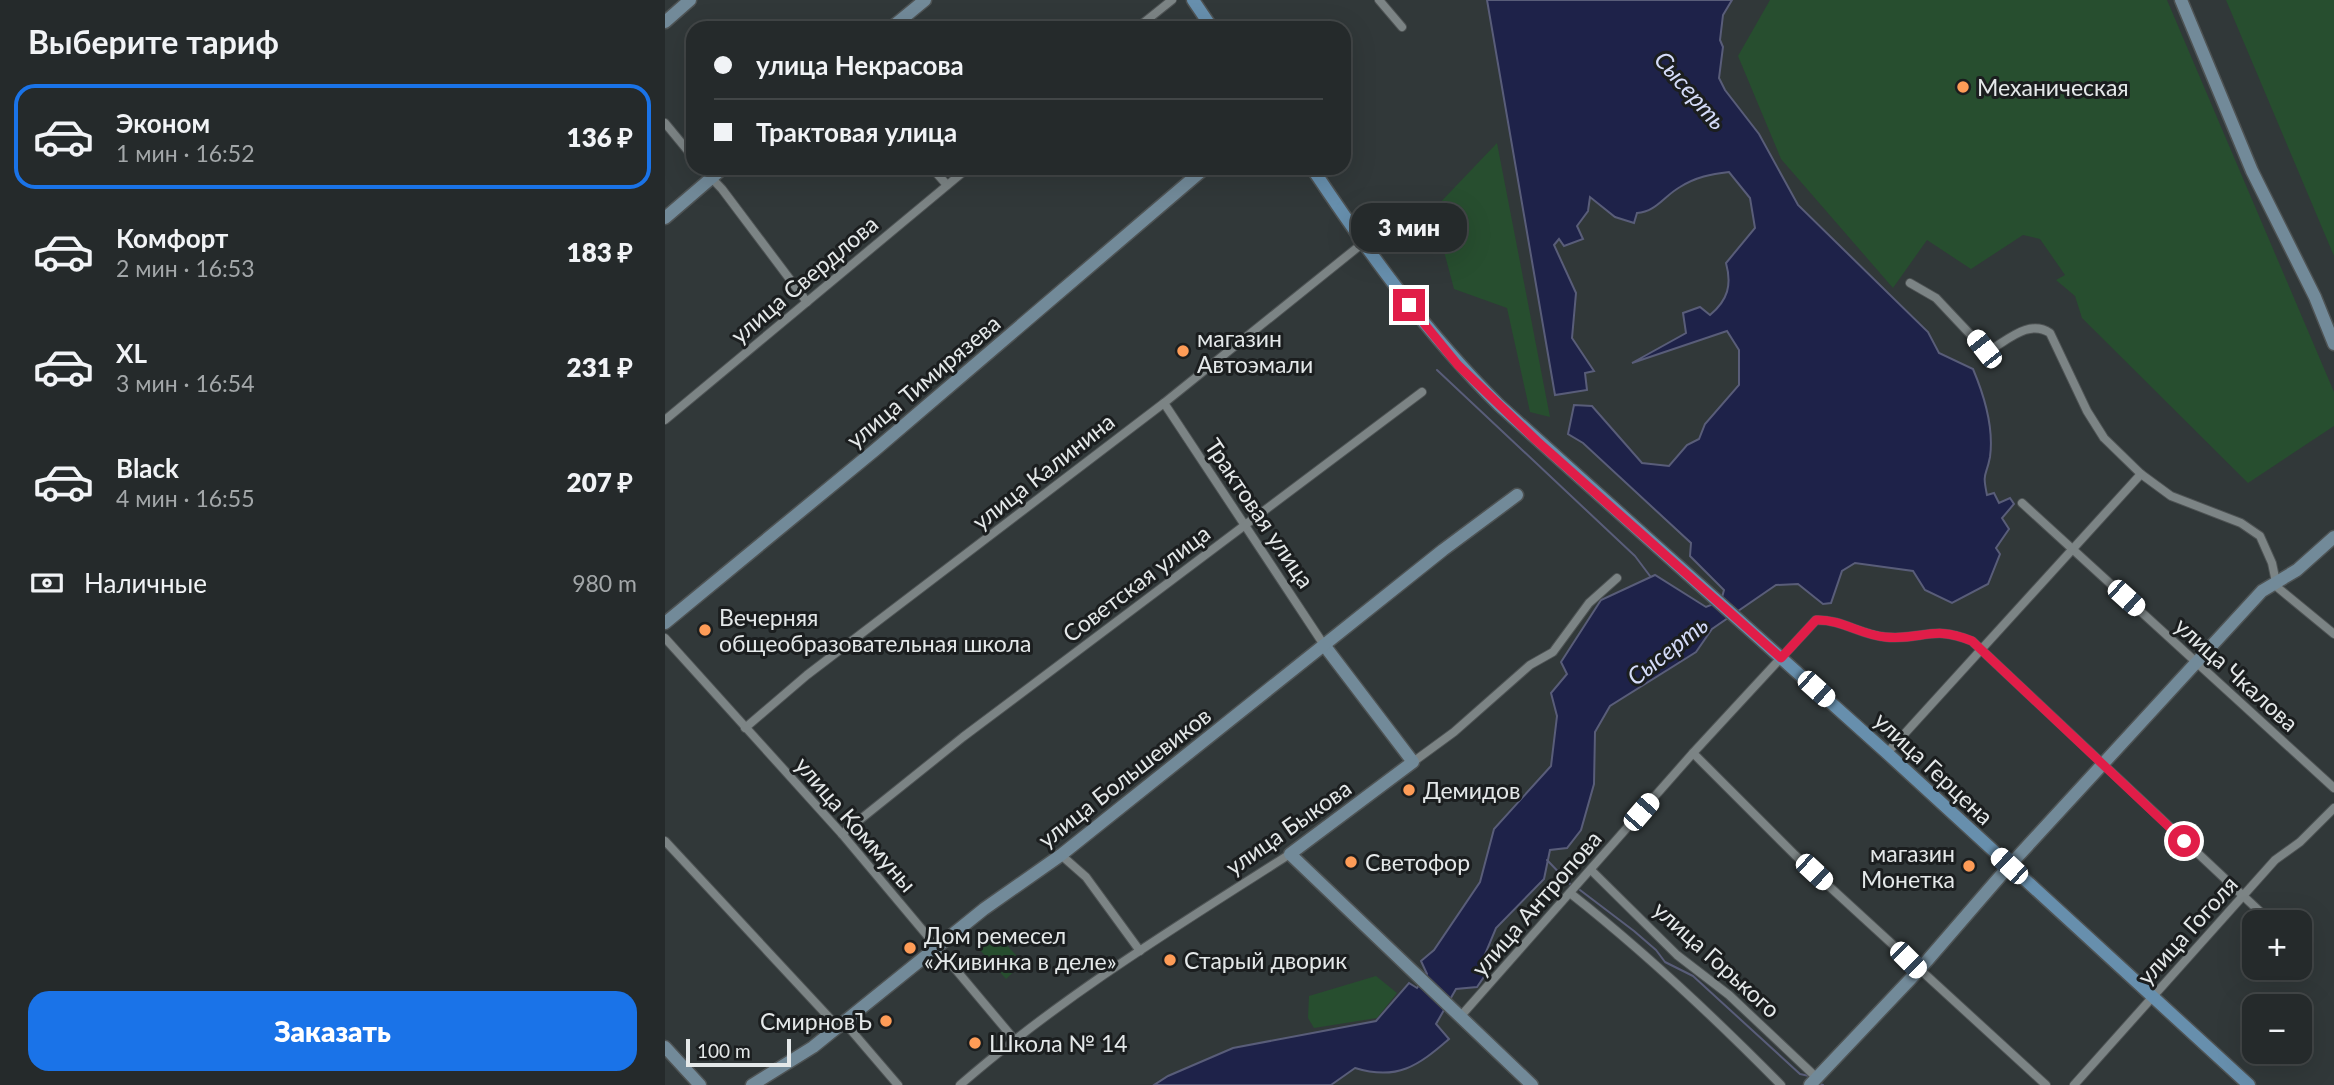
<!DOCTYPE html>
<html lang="ru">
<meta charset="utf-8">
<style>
:root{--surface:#252a2b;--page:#2d3233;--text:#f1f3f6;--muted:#a3a7a9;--line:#424647;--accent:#1a73e8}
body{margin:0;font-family:Lato,sans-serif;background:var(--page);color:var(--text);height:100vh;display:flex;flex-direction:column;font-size:26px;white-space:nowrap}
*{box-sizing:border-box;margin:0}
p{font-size:23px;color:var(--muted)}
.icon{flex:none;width:38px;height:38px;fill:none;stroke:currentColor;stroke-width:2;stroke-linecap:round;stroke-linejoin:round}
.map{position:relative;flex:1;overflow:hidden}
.drawer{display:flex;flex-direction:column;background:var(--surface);width:665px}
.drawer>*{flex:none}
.guide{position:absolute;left:21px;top:21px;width:665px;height:154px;border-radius:21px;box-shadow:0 7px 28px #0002,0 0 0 2px var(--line);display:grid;align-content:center;height:154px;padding:0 28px;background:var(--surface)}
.tools{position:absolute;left:1577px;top:910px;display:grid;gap:14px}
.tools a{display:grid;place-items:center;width:70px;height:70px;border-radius:14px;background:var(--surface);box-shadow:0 7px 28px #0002,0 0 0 2px var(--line);font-size:35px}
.scale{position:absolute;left:21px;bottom:18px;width:105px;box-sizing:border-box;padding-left:7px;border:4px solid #e4e8e9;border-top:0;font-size:19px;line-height:24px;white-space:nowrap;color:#e4e8e9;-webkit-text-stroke:5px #1b1e1f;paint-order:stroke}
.end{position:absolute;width:32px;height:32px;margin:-16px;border:9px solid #e11d48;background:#fff;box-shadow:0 0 0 4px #fff}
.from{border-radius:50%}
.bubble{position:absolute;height:49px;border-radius:21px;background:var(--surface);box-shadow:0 7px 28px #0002,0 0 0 2px var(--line);font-size:23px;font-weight:800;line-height:49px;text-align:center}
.car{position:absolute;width:21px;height:42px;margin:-21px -10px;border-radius:9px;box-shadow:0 0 5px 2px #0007;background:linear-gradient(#fff 24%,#345 0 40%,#fff 0 76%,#345 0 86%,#fff 0)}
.guide b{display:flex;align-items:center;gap:24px;height:66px;font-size:26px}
.guide b+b{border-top:2px solid var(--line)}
.guide i{width:18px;height:18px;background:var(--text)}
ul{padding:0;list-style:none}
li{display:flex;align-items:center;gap:21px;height:105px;margin:0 14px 10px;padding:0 14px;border:4px solid transparent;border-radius:21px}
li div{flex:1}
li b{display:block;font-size:26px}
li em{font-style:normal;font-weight:800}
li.on{border-color:var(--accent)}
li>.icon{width:63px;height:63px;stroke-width:1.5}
h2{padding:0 28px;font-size:32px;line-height:84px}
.pay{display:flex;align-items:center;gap:18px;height:77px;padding:0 28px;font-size:26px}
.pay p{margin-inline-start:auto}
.cta{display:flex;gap:14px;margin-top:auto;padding:14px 28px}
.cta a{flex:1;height:80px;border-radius:21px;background:var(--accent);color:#fff;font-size:28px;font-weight:800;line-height:80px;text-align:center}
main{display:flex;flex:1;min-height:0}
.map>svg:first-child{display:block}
.green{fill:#274e2f}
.water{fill:#1e2249;stroke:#595d79;stroke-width:2}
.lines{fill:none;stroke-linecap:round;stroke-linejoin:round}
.stream{stroke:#595d79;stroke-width:2}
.street-casing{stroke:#4e5354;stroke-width:10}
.secondary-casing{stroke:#4e5354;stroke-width:15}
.primary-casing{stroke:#4e5354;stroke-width:15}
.street{stroke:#7c8485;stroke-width:8}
.secondary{stroke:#728a99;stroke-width:12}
.primary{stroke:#678fad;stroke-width:12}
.route{stroke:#e11d48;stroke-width:9}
.poi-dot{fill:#fe9c57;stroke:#1b1e1f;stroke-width:2.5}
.labels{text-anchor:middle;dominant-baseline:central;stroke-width:6;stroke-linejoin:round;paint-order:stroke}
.poi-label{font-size:23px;fill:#e4e8e9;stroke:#1b1e1f;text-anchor:start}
.street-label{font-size:23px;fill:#e4e8e9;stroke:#1b1e1f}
.water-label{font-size:24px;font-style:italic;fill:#d4dbf8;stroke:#1b1e1f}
</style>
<main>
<section class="drawer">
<h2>Выберите тариф</h2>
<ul>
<li class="on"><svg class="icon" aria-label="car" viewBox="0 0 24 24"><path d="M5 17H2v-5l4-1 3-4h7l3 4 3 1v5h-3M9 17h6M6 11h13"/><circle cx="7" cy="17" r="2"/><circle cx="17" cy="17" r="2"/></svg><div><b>Эконом</b><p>1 мин · 16:52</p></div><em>136 ₽</em></li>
<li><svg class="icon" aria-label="car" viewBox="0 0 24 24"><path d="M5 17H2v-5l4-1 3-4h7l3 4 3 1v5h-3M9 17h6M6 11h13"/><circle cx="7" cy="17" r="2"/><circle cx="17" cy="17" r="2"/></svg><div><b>Комфорт</b><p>2 мин · 16:53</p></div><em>183 ₽</em></li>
<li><svg class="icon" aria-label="car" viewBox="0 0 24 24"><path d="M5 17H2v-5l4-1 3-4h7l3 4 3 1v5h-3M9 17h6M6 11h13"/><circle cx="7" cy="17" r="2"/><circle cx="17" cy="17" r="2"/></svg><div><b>XL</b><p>3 мин · 16:54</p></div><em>231 ₽</em></li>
<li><svg class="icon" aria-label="car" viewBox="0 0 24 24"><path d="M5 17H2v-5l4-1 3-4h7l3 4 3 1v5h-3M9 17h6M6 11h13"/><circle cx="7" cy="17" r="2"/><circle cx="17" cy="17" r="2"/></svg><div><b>Black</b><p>4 мин · 16:55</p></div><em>207 ₽</em></li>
</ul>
<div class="pay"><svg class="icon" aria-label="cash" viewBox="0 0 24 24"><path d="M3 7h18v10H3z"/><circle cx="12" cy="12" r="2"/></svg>Наличные<p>980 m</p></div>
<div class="cta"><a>Заказать</a></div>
</section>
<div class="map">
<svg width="1669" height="1085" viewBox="0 0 1669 1085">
<rect width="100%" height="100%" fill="#313839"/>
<g class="green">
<path d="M1105,0H1502L1669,392V426L1583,483L1417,318L1410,296L1391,280L1400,275L1375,239L1358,235L1306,269L1262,240L1228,288L1116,159L1073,56Z"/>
<path d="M1561,0H1669V256Z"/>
<path d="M832,143L885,417L865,412L842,308L789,289L768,210Z"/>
<path d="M332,934L358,963L341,979L315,950Z"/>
<path d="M711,976L732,993L712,1018L649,1028L643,1018L644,996Z"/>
</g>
<path class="water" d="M822,0H1067L1058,15L1055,40L1058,47L1054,78L1060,90L1094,134L1133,205L1263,332L1274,353L1308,369C1319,395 1329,428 1325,457C1321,478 1317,471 1322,495L1329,493L1334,503L1345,498L1349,504L1337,518L1344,529L1331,548L1335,554L1323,584L1287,603L1260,590L1248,571L1190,563L1177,571L1166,603L1158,604L1133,584L1111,585L1047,629L1031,652L945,706L930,732L929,784L916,830L902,848L885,850L879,879L831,928L818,959L825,968L812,987L791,989L771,1024L784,1039C753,1066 732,1081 690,1068L666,1085H489L503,1076L568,1048L711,1021L744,983L752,988L762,974L756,961L769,950L815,882L829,829L886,766L892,716L886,693L902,674L896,662L936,600L990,575L1041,607L1056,601L1059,590L1025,556L1026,543L918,443L903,434L909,405L927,406L977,463L1004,466L1022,445L1034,439L1040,424L1074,385V350L1062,331L967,363L1021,333L1018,313L1035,307L1045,315C1063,300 1067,285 1061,263L1090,228L1085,198L1064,172C1046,174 1031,177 1015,187C999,196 991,212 972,213L969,223L950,217L925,197L923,211L912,226L918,239L899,246L894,239L889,245L911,293L907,338L929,371L920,373L922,390L890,395Z"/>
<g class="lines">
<g class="stream">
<path d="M772,370L970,556L985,576"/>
<path d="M882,860L905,884"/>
<path d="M915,890L969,931L991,950L1000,962L1028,976L1135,1074L1144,1076"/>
<path d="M1155,1084L1158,1085"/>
</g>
<g class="street-casing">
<g id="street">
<path d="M714,0L737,27"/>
<path d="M472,28L507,0"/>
<path d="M0,123L28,157"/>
<path d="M37,168L57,189L142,302"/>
<path d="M267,168L282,185"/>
<path d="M1245,283L1271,298L1319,349L1325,350C1343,340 1364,319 1385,333L1422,411L1439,438L1476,474L1506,496L1576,523L1595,536L1607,563L1612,587L1669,634"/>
<path d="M499,403L659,645"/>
<path d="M0,420L303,168"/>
<path d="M1357,503L1669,788"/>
<path d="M0,638L177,834L349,1039"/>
<path d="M80,728L142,675L499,403L698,243"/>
<path d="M1028,753L1130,855L1381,1085"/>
<path d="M1222,753L1476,474"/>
<path d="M748,762L789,732L865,665L888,652L924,603L952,578"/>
<path d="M177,834L298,737L757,392"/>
<path d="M0,841L173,1027"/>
<path d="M396,855L421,877L475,951"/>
<path d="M926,870L1012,955L1064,995L1152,1078"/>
<path d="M905,893C980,952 1049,1017 1116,1085"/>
<path d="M1634,947L1643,955"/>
<path d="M795,1017L1028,753L1151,620C1176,619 1196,635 1220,637C1257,641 1267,624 1307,641L1606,922"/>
<path d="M179,1022L233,1085"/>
<path d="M295,1085C396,997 512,926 625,854"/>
<path d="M1409,1085L1610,860L1635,842L1669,808"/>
</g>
</g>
<g class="secondary-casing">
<g id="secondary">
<path d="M1516,0L1587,171L1650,297L1669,344"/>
<path d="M0,22L25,0"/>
<path d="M226,28L260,0"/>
<path d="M0,218L58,168"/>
<path d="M0,623L210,450L540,168"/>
<path d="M659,645L748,762L625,854L867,1085"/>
<path d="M0,1047L35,1085"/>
<path d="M87,1085L148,1047L319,909L396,855L778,550L852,495"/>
<path d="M1145,1085L1254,970L1344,866L1597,591L1632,570L1669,537"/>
</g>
</g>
<g class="primary-casing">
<g id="primary">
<path d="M528,0L547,28"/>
<path d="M647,168C703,252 762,334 834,405L1222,753L1584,1085"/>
</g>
</g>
<use href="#street" class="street"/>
<use href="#secondary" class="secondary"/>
<use href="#primary" class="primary"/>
</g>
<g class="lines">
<path class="route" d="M744,305L793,365L872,441L1116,658L1151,620C1176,619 1196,635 1220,637C1257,641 1267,624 1307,641L1519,841"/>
</g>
<g class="poi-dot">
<circle cx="1298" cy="87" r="7"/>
<circle cx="518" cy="351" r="7"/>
<circle cx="40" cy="630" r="7"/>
<circle cx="744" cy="790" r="7"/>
<circle cx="686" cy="862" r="7"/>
<circle cx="1304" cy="866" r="7"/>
<circle cx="245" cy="948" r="7"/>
<circle cx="505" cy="960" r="7"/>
<circle cx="221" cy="1021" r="7"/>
<circle cx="310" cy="1043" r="7"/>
</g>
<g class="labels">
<g class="poi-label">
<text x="1312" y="87">Механическая</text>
<text x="532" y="338">магазин<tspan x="532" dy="26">Автоэмали</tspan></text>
<text x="54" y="617">Вечерняя<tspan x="54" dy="26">общеобразовательная школа</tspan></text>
<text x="758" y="790">Демидов</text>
<text x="1290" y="853" text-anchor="end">магазин<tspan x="1290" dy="26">Монетка</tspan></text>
<text x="700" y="862">Светофор</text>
<text x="259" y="935">Дом ремесел<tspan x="259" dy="26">«Живинка в деле»</tspan></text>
<text x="519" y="960">Старый дворик</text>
<text x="207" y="1021" text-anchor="end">СмирновЪ</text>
<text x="324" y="1043">Школа № 14</text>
</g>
<g class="street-label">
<text transform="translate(139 279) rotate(-40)">улица Свердлова</text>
<text transform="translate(258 381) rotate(-40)">улица Тимирязева</text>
<text transform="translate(378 471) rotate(-38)">улица Калинина</text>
<text transform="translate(595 513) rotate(56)">Трактовая улица</text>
<text transform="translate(471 583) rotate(-37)">Советская улица</text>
<text transform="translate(1572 674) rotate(42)">улица Чкалова</text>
<text transform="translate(1269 768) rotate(43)">улица Герцена</text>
<text transform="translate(459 777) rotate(-38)">улица Большевиков</text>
<text transform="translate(191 824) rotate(49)">улица Коммуны</text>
<text transform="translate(623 827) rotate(-35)">улица Быкова</text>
<text transform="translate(871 903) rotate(-49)">улица Антропова</text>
<text transform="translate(1522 930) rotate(-48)">улица Гоголя</text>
<text transform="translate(1052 959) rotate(42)">улица Горького</text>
</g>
<g class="water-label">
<text transform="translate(1026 90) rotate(49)">Сысерть</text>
<text transform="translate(1002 650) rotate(-38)">Сысерть</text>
</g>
</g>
</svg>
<div class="tools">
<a>+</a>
<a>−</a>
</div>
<div class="scale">100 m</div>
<i class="end from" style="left:1519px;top:841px"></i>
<i class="end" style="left:744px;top:305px"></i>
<div class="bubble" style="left:686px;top:203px;width:116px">3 мин</div>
<i class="car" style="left:1319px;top:349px;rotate:322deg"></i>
<i class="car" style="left:1461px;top:598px;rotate:132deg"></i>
<i class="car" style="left:1151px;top:689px;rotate:132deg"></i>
<i class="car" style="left:976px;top:812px;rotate:41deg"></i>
<i class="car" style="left:1344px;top:866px;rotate:313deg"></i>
<i class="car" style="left:1149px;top:872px;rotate:133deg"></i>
<i class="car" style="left:1243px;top:960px;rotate:135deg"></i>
<div class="guide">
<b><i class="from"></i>улица Некрасова</b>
<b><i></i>Трактовая улица</b>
</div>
</div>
</main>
